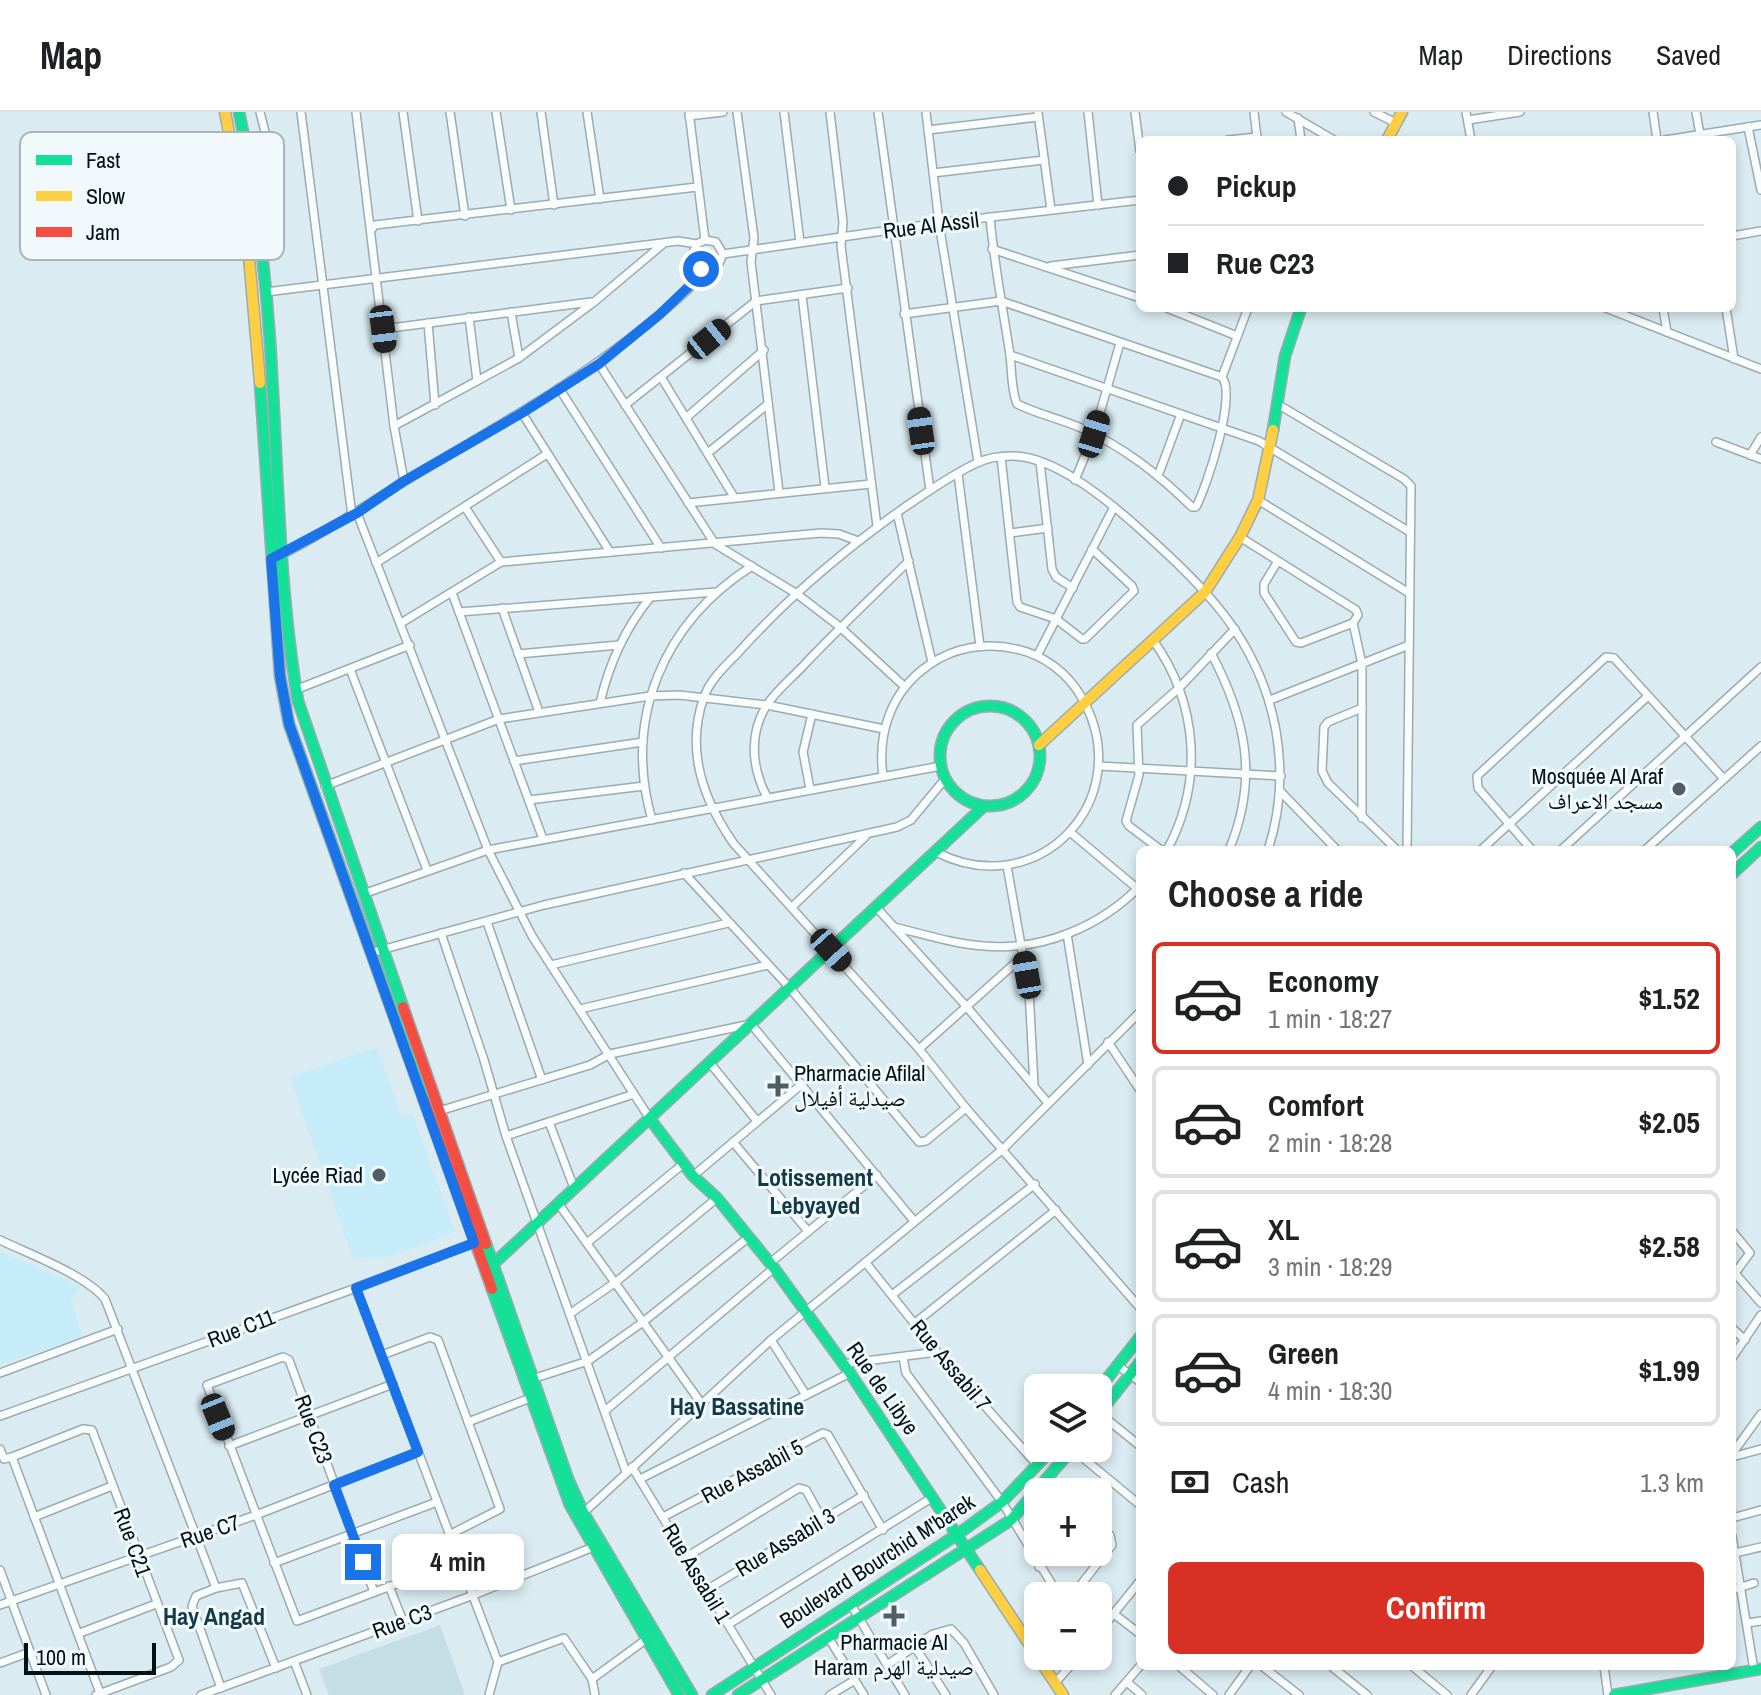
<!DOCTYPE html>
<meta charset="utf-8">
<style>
:root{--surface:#fff;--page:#f6f6f6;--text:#202124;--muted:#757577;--line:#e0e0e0;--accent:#d93025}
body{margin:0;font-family:"Archivo Narrow","Noto Naskh Arabic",sans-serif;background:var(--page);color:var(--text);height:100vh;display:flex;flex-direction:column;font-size:30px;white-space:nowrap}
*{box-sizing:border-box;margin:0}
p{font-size:26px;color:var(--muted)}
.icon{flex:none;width:44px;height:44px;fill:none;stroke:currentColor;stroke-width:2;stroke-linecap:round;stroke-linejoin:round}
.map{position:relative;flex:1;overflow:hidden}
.drawer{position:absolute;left:1136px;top:734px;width:600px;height:824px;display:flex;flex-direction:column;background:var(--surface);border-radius:12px;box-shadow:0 4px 12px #0003}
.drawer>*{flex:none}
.hud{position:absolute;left:1136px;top:24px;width:600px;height:176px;border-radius:12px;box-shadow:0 4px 12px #0003;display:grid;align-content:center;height:176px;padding:0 32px;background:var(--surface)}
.tools{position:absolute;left:1024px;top:1262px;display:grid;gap:16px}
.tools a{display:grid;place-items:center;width:88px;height:88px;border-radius:12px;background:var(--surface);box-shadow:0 4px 12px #0003;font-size:40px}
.scale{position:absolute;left:24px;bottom:20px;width:132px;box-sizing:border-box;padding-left:8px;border:4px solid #041217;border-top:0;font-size:22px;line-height:28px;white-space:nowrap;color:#041217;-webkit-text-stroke:6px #f1f9fc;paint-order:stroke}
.end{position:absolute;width:36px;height:36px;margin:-18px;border:10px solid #1a73e8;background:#fff;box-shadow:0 0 0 4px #fff}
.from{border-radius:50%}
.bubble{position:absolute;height:56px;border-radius:12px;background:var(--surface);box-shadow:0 4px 12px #0003;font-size:26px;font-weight:700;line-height:56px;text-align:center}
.car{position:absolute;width:24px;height:48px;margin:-24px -12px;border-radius:10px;box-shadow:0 0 6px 2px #0007;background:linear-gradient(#222 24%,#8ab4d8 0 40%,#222 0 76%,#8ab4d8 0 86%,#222 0)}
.hud b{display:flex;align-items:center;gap:28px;height:76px;font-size:30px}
.hud b+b{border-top:2px solid var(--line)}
.hud i{width:20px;height:20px;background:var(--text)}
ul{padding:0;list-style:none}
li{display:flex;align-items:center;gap:24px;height:112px;margin:0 16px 12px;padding:0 16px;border:4px solid var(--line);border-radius:12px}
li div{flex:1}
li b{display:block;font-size:30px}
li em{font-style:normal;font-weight:700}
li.on{border-color:var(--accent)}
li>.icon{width:72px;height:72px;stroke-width:1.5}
h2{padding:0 32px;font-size:36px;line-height:96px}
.pay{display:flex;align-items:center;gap:20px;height:88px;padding:0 32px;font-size:30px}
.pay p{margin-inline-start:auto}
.primary-button{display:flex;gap:16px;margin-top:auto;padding:16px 32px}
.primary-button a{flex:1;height:92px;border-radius:12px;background:var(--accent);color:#fff;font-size:32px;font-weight:700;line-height:92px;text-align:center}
header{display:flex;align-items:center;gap:48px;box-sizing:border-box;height:112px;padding:0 40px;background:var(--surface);border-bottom:2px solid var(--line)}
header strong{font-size:38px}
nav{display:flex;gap:44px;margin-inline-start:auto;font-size:28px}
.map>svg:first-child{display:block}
.built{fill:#c7ecf9}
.pitch{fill:#c5dee6}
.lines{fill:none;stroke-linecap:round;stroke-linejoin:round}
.street-casing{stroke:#9babb0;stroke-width:10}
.fast-casing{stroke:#9babb0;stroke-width:13}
.slow-casing{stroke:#9babb0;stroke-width:13}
.jam-casing{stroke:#9babb0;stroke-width:13}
.street{stroke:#f9fcfd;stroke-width:7}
.fast{stroke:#16e098;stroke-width:10}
.slow{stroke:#ffcf43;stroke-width:10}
.jam{stroke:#f24e42;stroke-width:10}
.route{stroke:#1a73e8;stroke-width:10}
.poi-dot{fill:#4f5e64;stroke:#f1f9fc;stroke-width:3}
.labels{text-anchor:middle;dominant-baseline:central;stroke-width:6;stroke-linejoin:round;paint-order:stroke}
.street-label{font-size:22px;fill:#041217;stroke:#f1f9fc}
.poi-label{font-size:22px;fill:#041217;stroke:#f1f9fc;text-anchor:end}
.neighbourhood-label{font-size:24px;font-weight:bold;fill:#133b47;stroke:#f1f9fc}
.key{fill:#f1f9fc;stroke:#aab4b7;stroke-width:2}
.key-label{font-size:22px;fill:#041217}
</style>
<header>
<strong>Map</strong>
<nav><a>Map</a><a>Directions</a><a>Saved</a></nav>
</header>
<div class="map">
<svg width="1761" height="1583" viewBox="0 0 1761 1583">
<rect width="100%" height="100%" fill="#daecf2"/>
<g class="built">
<path d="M376,935L402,1005L412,1001L455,1120L393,1144L353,1147L290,965Z"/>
<path d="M0,1140L81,1174L71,1188L83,1225L0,1253Z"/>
</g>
<path class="pitch" d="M440,1513L465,1583H329L319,1557Z"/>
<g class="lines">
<g class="street-casing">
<g id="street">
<path d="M301,0L352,404"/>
<path d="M356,0L394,314L404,369"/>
<path d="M403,0L418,109"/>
<path d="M450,0L465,104"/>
<path d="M496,0L511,98"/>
<path d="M541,0L554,93"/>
<path d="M587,0L600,87"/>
<path d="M689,0L705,128"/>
<path d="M737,0L754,126L751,150L779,380"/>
<path d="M784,0L800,130"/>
<path d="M830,0L843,110L841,134L877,414"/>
<path d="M878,0L930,378"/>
<path d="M926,0L939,111L978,350"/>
<path d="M1088,0L1098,93"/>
<path d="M1135,0L1140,39"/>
<path d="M1254,0L1257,26"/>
<path d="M1286,0L1334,28"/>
<path d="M1374,0L1396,11"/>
<path d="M1466,0L1471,28"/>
<path d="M1653,0L1657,28"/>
<path d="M1696,0L1701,28"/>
<path d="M1038,1L1051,98"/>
<path d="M689,4L723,0"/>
<path d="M1298,6L1301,28"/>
<path d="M1468,8L1520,0"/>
<path d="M1748,15L1761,78"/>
<path d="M928,18L1038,5"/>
<path d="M1228,28L1257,25"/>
<path d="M1665,28L1761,13"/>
<path d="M933,61L1044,48"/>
<path d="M254,65L267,28L260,0"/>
<path d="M372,117L375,113L697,75"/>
<path d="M1732,124L1761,119"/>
<path d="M992,137L1140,186"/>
<path d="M723,142L939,111L1140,88"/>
<path d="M1051,154L1140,143"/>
<path d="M266,180L678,129L697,132L705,128L716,130L723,142L718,154L708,158L697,154L692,143L697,132"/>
<path d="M802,183L825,375"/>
<path d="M1167,196L1237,224"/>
<path d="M1606,196L1761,257"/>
<path d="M1663,196L1667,220"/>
<path d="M1726,196L1734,247"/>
<path d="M511,200L519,246"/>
<path d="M904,202L1001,189L1222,265C1237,283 1207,374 1196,395H1192C1158,362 1124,335 1081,316C1061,307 1037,302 1017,292C1011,277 1012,259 1010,243C1003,197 994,152 990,105"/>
<path d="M469,205L477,269"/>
<path d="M428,211L435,293"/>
<path d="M383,217L591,190"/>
<path d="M1010,243L1259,329L1410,420"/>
<path d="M599,252L715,432L797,482L840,515L905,575"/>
<path d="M661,265L734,385"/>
<path d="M1222,265L1248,196"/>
<path d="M559,276L661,436"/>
<path d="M625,293L756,189L848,176"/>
<path d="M1279,293L1404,367L1411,374L1407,738"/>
<path d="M522,301L610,440"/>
<path d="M687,305L764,238"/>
<path d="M394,314L519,246L594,190L663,132"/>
<path d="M1716,330L1761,347"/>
<path d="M709,340L768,292"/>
<path d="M1750,343L1761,325"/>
<path d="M1001,345L1017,490L1020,495L1056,507L1082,527H1085L1134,479L1132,474L1092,437"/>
<path d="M1040,350L1052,457L1056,465L1073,476"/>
<path d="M958,362L980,534"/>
<path d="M1158,364L1181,302"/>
<path d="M1075,368L1094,322L1120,231"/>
<path d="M1258,388L1409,481"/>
<path d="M688,391L871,372"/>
<path d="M465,395L501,450"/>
<path d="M357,401L488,738L532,824L650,1007"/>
<path d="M897,401L932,550"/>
<path d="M1010,421L1048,416"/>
<path d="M1240,425L1356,498L1358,503L1353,511L1301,531L1296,530L1264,481V472L1278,449"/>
<path d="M281,443C325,421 365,393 407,368C488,319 570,275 643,216C665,198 688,180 706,158"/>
<path d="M376,451L547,342"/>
<path d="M452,481L543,727"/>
<path d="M502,496L539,600"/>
<path d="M459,500L716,480"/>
<path d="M401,511L501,450L821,421L839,422L858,429"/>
<path d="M1353,511L1362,552V706"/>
<path d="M1153,528C1198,591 1204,670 1167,738"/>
<path d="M1211,541C1246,607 1259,666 1229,738"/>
<path d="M518,542L619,533"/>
<path d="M1037,544L1114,395"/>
<path d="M350,557L427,758"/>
<path d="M295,578L410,533"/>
<path d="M1270,588L1409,533"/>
<path d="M600,591C609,552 624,518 649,487"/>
<path d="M1362,596L1328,610L1324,615L1322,659L1328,671L1397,738"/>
<path d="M514,649L643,630"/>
<path d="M1099,654L1281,664"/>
<path d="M883,664C877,620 892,578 929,553C954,535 987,530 1016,537C1044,543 1068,561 1082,586C1139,686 1039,793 936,740"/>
<path d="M325,674L499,607L650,584L679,583L767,593L884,617"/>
<path d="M810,677L803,640L812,602"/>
<path d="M1280,679L1337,738"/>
<path d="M767,685C752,657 749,624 765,596C774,580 791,567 803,554C837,518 873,484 909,449"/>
<path d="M529,688L644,674"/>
<path d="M652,708C623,606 663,511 752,454"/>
<path d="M1070,720L1139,778"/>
<path d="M1161,738L1129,714L1126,709L1139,663L1137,613L1179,576L1235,517"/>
<path d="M1481,738L1647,585"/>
<path d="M1532,738L1478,676L1477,664L1606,545L1614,546L1724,667"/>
<path d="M1561,738L1761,555"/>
<path d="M1645,738L1761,634"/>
<path d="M1007,754L1029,878L1034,973"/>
<path d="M684,761L789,875L919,1030L926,1029L966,996"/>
<path d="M363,782L488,738L941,654"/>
<path d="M792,795L865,725"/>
<path d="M876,795L966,894L1048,991"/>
<path d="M487,810L542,968"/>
<path d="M894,815C923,822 954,832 984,834C1042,839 1100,815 1140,774"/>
<path d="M441,821L484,948L506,1024L626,1360"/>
<path d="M1067,822L1088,953"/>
<path d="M370,841L544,793L897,715L911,708L945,667"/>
<path d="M551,853L728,811"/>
<path d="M580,897L768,853"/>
<path d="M1108,930L1140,978"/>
<path d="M919,937L1023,844"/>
<path d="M710,951L757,1009"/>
<path d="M439,999L590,953L610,942L751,912L914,1109"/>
<path d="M549,1010L574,1076"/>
<path d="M506,1024L634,982"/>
<path d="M733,1030L807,1118"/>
<path d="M693,1064L802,972"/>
<path d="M558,1091L701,1291"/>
<path d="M1732,1119L1750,1141L1735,1161"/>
<path d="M0,1128C29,1142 86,1163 105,1187L216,1476"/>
<path d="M587,1131L683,1052"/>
<path d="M770,1151L877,1063"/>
<path d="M866,1151L937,1240L1038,1354"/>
<path d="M1733,1159L1761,1191"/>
<path d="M356,1176L498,1550"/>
<path d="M892,1183L1035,1072"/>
<path d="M1140,1196L966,996L919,937L734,732C703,688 685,638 704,585C710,568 725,554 737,542C787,486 844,438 905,395C928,380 952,362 977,351C987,346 1001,344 1012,344C1053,344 1103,385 1132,410C1201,472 1259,524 1276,619C1283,660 1281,698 1268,738"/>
<path d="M571,1201L616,1170L717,1086"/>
<path d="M915,1211L1056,1098"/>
<path d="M1732,1216L1745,1228"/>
<path d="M771,1228L806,1283"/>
<path d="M382,1243L430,1225L438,1228L500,1397L449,1423"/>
<path d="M903,1245L906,1261L1002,1390L1059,1484"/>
<path d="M1732,1246L1761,1203"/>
<path d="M842,1252L937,1240"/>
<path d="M1117,1253L1140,1270"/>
<path d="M0,1261L118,1217"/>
<path d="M529,1268L588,1249L643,1210L749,1125"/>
<path d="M606,1298L774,1156"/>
<path d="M1098,1300L1140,1334"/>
<path d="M0,1304L356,1176L479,1129"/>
<path d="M468,1310L533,1285"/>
<path d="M229,1334L393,1272"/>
<path d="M1071,1336L1140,1393"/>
<path d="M0,1337L4,1347L12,1345L100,1581"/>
<path d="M1732,1342L1761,1302"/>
<path d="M12,1345L83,1317L92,1318L179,1548L171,1555L96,1583"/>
<path d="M1732,1345L1761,1337"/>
<path d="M632,1355L771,1583"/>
<path d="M640,1367L850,1261"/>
<path d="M581,1403L771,1228L1003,1037L1140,900"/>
<path d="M34,1405L112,1374"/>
<path d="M663,1405L823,1321L828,1323L883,1418"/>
<path d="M1732,1406L1761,1398"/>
<path d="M1732,1424L1754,1558"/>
<path d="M1735,1441L1761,1435"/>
<path d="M688,1444L799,1376L806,1378L822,1407"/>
<path d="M274,1451L437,1390"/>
<path d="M1039,1455L1053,1440"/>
<path d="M0,1458L46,1583"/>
<path d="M389,1474L403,1509"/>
<path d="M708,1477L864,1383"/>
<path d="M1732,1478L1754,1471"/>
<path d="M374,1480L289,1248L283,1245L207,1273L297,1509L458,1449"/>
<path d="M1072,1484L1112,1433L1110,1423L1098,1413"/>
<path d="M850,1491L905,1583"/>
<path d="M0,1493L256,1403L418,1340"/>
<path d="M1114,1502L1140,1522"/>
<path d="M1748,1511L1761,1509"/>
<path d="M729,1512L933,1385"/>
<path d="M80,1521L156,1492"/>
<path d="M1098,1521L1140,1469"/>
<path d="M828,1525L864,1583"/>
<path d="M915,1535L946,1583"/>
<path d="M294,1549L307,1583"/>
<path d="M498,1550L564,1526L592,1567L595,1583"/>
<path d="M0,1551L30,1540"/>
<path d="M887,1553L933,1522L951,1517L964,1531L994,1583"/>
<path d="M1179,1554L1213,1583"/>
<path d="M1262,1554L1299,1583"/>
<path d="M1331,1554L1367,1583"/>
<path d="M1412,1554L1447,1583"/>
<path d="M1604,1554L1608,1583"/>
<path d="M592,1567L648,1526"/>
<path d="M1127,1570L1142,1583"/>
<path d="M1055,1571L1079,1544"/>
<path d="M221,1576L192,1494L196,1484L216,1476L242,1471L276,1556"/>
<path d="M201,1583L471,1484L596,1434"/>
<path d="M489,1583L498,1550"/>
<path d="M830,1583L855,1568"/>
<path d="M1115,1583L1140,1554"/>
<path d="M1229,1583L1250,1554"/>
<path d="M1471,1583L1492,1554"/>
</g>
</g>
<g class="fast-casing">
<g id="fast">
<path d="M239,0C255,76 265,152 270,230C278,349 278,471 298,589L403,895"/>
<path d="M260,271L280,564L289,612L424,988"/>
<path d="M1273,318L1285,244L1301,196"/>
<circle cx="990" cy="644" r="50"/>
<path d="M1732,741L1761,715"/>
<path d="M1732,762L1761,735"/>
<path d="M650,1007L693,1064L717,1086L774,1156L850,1261L980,1458"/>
<path d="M486,1132L568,1367L583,1400L692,1583"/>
<path d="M489,1156L983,695"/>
<path d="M492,1177L570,1393L679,1583"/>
<path d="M1098,1278L1140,1225"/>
<path d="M1098,1303L1140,1250"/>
<path d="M712,1583L958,1422L1002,1390L1053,1336"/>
<path d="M738,1583L1011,1408L1073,1336"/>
<path d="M1614,1583L1761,1557"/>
</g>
</g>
<g class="slow-casing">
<g id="slow">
<path d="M225,0L246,111L260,271"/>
<path d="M1387,28L1402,0"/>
<path d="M1039,633L1205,480L1240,425L1258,388L1273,318"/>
<path d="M980,1458L1063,1583"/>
</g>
</g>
<g class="jam-casing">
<g id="jam">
<path d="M403,895L486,1132"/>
<path d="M424,988L492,1177"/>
</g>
</g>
<use href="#street" class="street"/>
<use href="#fast" class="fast"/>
<use href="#slow" class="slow"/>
<use href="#jam" class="jam"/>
</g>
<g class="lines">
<path class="route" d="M363,1450L334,1373L418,1340L356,1176L474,1131L289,612L280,564L271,447L357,401L404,369L522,301L599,252L659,203L706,158L701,157"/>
</g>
<g class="poi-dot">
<circle cx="1679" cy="677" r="8"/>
<path d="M774 962h8v8h8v8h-8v8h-8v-8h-8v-8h8z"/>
<circle cx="379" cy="1063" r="8"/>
<path d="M890 1492h8v8h8v8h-8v8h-8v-8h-8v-8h8z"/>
</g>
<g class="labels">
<g class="street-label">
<text transform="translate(931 113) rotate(-7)">Rue Al Assil</text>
<text transform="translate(241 1216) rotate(-21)">Rue C11</text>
<text transform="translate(951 1253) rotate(50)">Rue Assabil 7</text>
<text transform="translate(883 1276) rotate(55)">Rue de Libye</text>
<text transform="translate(314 1317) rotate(70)">Rue C23</text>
<text transform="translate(752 1359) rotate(-28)">Rue Assabil 5</text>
<text transform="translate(210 1419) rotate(-19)">Rue C7</text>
<text transform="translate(133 1430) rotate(70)">Rue C21</text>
<text transform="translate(785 1430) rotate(-31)">Rue Assabil 3</text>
<text transform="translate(877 1449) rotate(-33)">Boulevard Bourchid M'barek</text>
<text transform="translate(697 1461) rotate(59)">Rue Assabil 1</text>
<text transform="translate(402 1509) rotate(-20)">Rue C3</text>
</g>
<g class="poi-label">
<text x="1663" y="664">Mosquée Al Araf<tspan x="1663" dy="25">مسجد الاعراف</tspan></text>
<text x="794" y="961" text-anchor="start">Pharmacie Afilal<tspan x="794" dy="25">صيدلية أفيلال</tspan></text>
<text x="363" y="1063">Lycée Riad</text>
<text x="894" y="1530" text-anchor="middle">Pharmacie Al<tspan x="894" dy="25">Haram صيدلية الهرم</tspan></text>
</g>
<g class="neighbourhood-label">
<text x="815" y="1065">Lotissement<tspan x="815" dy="28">Lebyayed</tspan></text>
<text x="737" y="1294">Hay Bassatine</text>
<text x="214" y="1504">Hay Angad</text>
</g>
</g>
<rect x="20" y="20" width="264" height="128" rx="12" class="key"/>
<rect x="36" y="43" width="36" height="10" fill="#16e098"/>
<rect x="36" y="79" width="36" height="10" fill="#ffcf43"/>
<rect x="36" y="115" width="36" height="10" fill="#f24e42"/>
<g class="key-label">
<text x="86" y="56">Fast</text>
<text x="86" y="92">Slow</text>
<text x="86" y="128">Jam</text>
</g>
</svg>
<div class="tools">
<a><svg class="icon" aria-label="layers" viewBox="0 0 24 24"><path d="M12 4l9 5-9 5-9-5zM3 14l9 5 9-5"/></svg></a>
<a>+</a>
<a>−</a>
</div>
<div class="scale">100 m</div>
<i class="end from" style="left:701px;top:157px"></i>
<i class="end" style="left:363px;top:1450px"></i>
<div class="bubble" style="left:392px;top:1422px;width:132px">4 min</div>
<i class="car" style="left:383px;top:217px;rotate:173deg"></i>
<i class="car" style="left:709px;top:227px;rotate:51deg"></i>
<i class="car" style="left:921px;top:319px;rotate:352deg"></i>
<i class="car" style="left:1094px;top:322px;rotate:17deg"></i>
<i class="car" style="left:831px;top:838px;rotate:138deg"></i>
<i class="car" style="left:1027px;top:863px;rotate:350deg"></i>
<i class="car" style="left:218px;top:1305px;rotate:158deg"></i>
<div class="hud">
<b><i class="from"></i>Pickup</b>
<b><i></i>Rue C23</b>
</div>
<section class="drawer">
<h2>Choose a ride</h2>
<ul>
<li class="on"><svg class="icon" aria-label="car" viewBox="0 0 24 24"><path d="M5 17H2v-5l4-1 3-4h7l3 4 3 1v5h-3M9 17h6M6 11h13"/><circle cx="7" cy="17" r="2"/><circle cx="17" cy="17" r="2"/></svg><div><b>Economy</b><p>1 min · 18:27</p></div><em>$1.52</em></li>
<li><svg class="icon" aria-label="car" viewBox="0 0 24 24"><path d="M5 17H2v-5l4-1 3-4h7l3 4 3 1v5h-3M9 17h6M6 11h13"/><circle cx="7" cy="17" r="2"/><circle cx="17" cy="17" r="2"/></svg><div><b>Comfort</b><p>2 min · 18:28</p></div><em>$2.05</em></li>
<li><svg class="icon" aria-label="car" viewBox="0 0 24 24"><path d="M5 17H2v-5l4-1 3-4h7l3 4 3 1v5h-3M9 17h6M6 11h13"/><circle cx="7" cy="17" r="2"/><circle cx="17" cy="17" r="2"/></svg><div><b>XL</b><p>3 min · 18:29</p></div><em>$2.58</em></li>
<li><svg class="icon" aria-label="car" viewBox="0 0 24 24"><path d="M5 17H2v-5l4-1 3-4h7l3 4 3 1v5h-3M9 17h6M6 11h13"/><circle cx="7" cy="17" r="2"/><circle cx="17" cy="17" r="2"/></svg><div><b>Green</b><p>4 min · 18:30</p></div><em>$1.99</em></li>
</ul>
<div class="pay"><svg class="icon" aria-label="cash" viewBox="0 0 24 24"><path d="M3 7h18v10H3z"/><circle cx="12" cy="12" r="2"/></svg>Cash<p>1.3 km</p></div>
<div class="primary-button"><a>Confirm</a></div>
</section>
</div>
